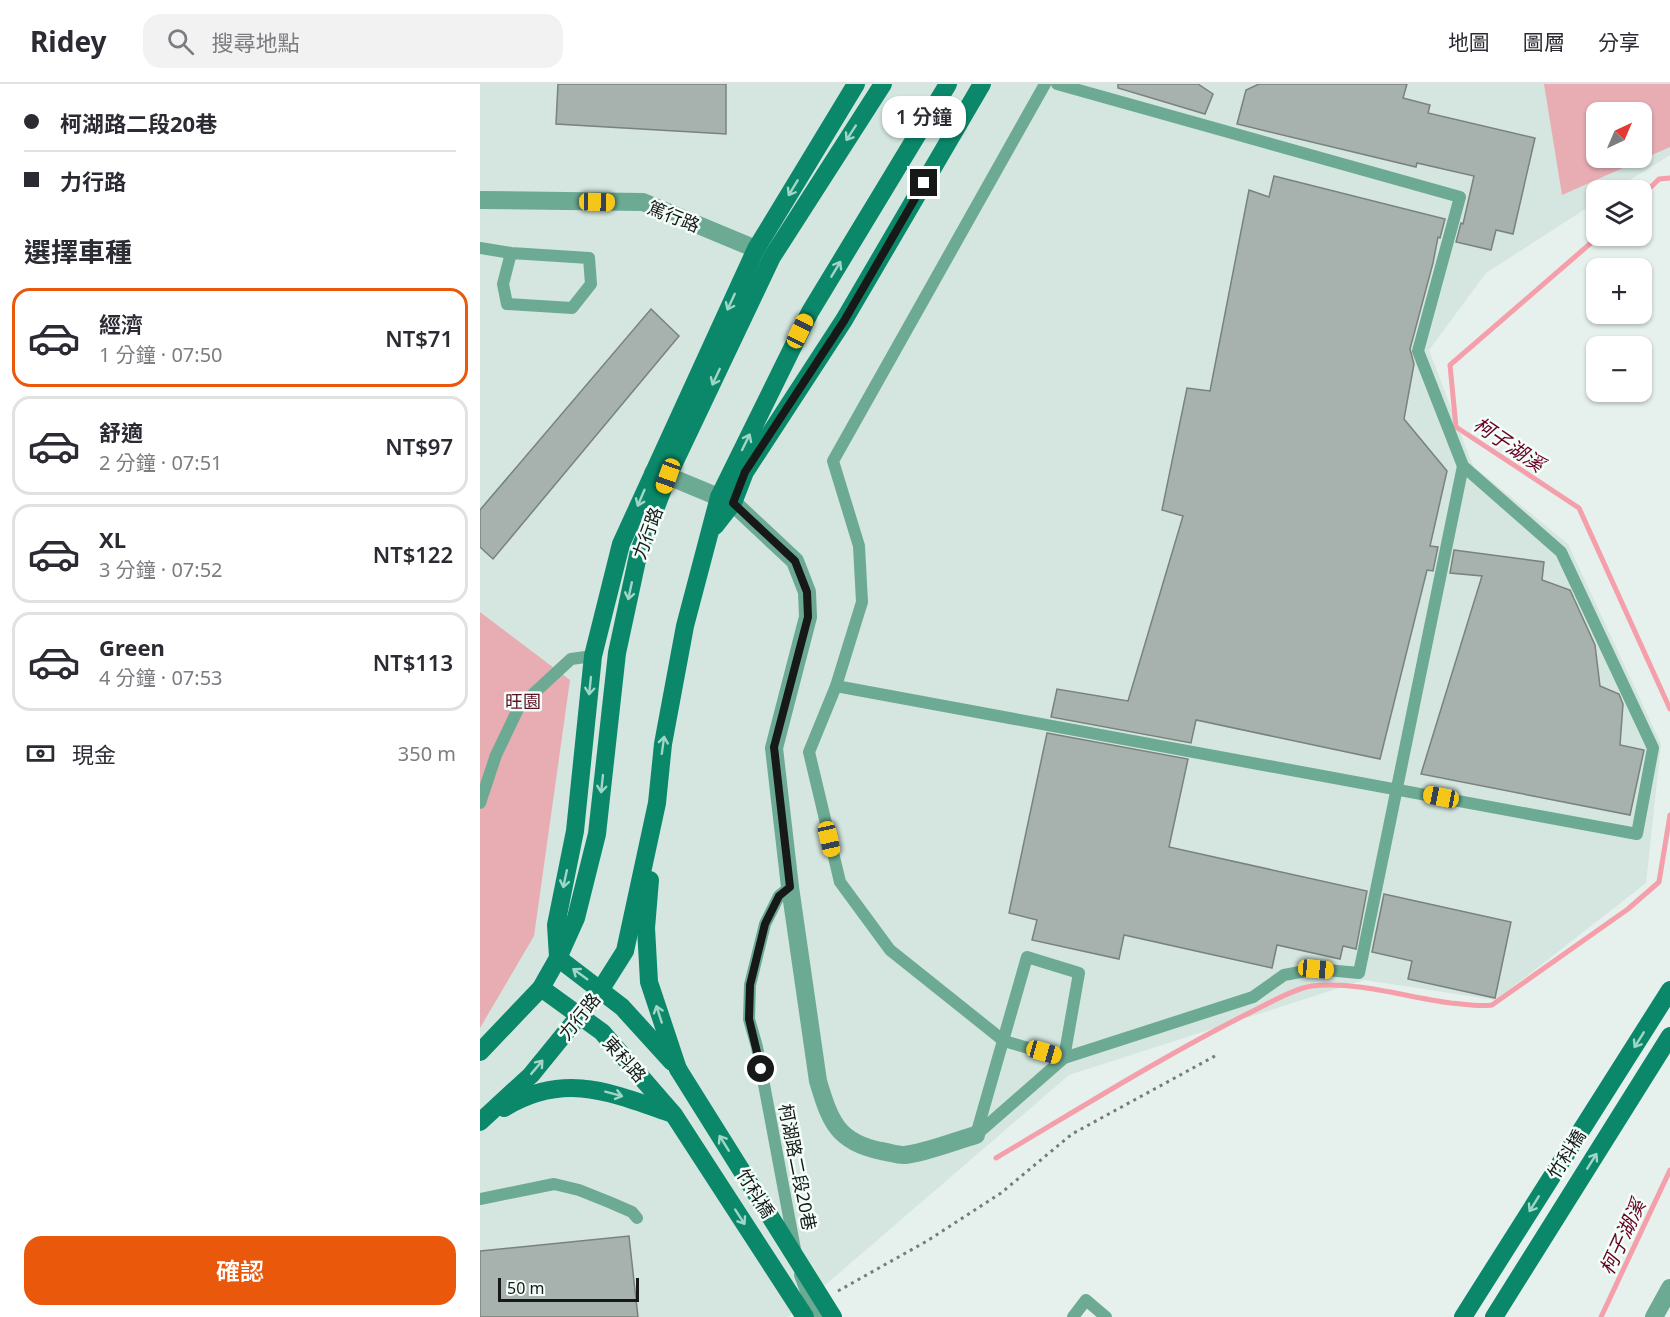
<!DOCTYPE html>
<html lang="zh-TW">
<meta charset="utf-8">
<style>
:root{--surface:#fff;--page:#f2f2f3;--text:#2b2b33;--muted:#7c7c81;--line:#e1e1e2;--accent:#ea580c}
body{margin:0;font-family:"Noto Sans","Noto Sans TC",sans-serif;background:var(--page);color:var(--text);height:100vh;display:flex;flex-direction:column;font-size:22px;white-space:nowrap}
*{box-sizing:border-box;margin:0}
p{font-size:20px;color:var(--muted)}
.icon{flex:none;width:33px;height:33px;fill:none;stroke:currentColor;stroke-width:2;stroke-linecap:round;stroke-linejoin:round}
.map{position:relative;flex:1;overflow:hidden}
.panel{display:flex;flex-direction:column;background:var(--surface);width:480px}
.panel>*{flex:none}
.top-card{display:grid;align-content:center;height:132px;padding:0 24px;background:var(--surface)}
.needle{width:39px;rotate:44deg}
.fabs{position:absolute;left:1106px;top:18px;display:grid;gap:12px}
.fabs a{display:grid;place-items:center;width:66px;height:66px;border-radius:12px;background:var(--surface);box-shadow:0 2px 4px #0004;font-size:30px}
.scale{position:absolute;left:18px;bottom:15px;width:141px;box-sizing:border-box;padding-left:6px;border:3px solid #161918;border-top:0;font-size:16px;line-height:21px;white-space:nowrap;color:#161918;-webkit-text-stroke:4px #f3fef9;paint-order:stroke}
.end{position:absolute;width:27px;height:27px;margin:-14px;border:8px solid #161918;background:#fff;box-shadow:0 0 0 3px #fff}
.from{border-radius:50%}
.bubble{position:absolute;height:42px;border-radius:18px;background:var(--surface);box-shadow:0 2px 4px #0004;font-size:20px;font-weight:600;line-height:42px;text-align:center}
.car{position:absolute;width:18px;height:36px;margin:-18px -9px;border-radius:8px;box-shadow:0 0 4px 2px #0007;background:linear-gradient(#f5c518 24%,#345 0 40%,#f5c518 0 76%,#345 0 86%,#f5c518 0)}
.top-card b{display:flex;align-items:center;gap:21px;height:57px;font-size:22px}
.top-card b+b{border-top:2px solid var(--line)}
.top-card i{width:15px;height:15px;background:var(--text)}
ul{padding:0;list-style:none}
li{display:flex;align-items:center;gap:18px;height:99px;margin:0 12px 9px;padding:0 12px;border:3px solid var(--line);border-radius:18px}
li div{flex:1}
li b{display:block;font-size:22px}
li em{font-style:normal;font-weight:600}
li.selected{border-color:var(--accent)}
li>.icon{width:54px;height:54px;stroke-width:1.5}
h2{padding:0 24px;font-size:27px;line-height:72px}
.pay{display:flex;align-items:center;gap:15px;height:66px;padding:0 24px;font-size:22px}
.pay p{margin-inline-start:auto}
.cta{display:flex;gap:12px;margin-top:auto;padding:12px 24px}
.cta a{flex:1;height:69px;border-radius:18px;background:var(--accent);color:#fff;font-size:24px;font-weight:600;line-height:69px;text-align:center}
header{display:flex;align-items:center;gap:36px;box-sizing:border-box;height:84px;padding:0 30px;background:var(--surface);border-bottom:2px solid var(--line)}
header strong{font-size:28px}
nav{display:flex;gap:33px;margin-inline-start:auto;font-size:21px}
.search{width:420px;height:54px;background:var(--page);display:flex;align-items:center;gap:15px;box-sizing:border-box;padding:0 21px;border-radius:18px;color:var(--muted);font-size:22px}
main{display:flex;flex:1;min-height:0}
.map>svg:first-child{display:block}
.built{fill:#d4e6df;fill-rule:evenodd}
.green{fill:#e7adb3;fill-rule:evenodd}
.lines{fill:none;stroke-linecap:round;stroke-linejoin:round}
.stream{stroke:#f49faa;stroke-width:5}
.building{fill:#a7b1ad;stroke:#79827e;stroke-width:1.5}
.path{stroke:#767c79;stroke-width:3;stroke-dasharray:3 4.5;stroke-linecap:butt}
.lane{stroke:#6caa94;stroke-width:12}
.street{stroke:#6caa94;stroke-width:18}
.secondary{stroke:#0a8869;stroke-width:18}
.secondary-bridge{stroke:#0a8869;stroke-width:18}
.oneway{stroke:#a1d5c7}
.route{stroke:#161918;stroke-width:8}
.labels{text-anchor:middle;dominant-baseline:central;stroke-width:5;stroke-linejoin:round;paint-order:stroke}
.street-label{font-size:18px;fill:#161918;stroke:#f3fef9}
.park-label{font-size:18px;fill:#5c1224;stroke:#f3fef9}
.water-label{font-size:20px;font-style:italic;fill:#690124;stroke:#f3fef9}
</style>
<header>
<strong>Ridey</strong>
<div class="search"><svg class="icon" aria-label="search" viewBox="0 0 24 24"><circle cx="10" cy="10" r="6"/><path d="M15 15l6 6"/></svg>搜尋地點</div>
<nav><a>地圖</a><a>圖層</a><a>分享</a></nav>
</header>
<main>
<section class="panel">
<div class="top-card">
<b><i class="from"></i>柯湖路二段20巷</b>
<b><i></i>力行路</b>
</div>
<h2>選擇車種</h2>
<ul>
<li class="selected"><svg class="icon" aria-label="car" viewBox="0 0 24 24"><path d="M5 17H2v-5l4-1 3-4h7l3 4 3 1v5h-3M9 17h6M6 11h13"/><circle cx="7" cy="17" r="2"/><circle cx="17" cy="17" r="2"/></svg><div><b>經濟</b><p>1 分鐘 · 07:50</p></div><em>NT$71</em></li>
<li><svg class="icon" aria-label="car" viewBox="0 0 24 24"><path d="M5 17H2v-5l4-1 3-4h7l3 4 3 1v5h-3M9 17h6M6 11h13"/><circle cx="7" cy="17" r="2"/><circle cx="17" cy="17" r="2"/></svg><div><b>舒適</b><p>2 分鐘 · 07:51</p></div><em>NT$97</em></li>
<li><svg class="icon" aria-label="car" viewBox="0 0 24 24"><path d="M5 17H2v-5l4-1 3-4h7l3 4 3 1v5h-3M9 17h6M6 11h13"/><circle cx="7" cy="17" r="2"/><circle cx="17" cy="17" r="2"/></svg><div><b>XL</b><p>3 分鐘 · 07:52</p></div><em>NT$122</em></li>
<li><svg class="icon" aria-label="car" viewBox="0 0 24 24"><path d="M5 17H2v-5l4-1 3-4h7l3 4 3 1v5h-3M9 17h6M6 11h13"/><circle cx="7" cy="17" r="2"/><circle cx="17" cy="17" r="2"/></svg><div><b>Green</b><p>4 分鐘 · 07:53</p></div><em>NT$113</em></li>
</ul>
<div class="pay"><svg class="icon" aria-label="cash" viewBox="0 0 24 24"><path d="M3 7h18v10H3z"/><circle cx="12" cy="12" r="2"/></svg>現金<p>350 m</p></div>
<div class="cta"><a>確認</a></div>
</section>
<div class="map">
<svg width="1190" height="1233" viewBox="0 0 1190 1233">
<rect width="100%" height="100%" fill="#e6f0ec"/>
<path class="built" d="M0,0H1190V71L1134,106H1116V118L1006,189L949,266L993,382L1088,460L1181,660L1166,799L1016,916L884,896L589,991L308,1233H0ZM1116,28H1161V74H1116Z"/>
<g class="green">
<path d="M1064,0H1190V63L1082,111ZM1161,28V74H1116V28Z"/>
<path d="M0,528L90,596L54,852L0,944Z"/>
</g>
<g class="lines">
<g class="stream">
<path d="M1161,113L1179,95L1190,94"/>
<path d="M1119,152L970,281L976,343L1099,424L1190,625"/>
<path d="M516,1074C599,1025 680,974 765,931C782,923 814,904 832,902C878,897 925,913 971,919C985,920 998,923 1012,921L1148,825L1179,798L1190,731"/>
<path d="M1121,1233L1190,1086"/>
</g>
</g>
<g class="building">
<path d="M78,0H246V50L76,40Z"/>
<path d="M638,0H718L733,10L725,30L638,4Z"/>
<path d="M779,0H927L923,14L950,21L948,29L1055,54L1033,150L1016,146L1011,166L976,158L981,139L983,140L994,92L937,79L936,83L757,40L766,6Z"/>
<path d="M794,92L965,135L960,154L958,153L953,179L930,265L934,280L924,335L967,387L950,462L958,463L953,487L947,486L900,675L716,636L711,659L571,633L577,605L648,617L703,432L682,426L707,304L730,307L769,106L789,113Z"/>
<path d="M171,225L199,252L13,475L0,463V426Z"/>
<path d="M974,466L1064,478L1062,496L1090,506L1115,561L1120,602L1139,610L1143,620L1140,661L1164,666L1150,731L941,690L1002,492L970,489Z"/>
<path d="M567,649L708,675L689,763L887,807L876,865L863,862L860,875L797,861L792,884L644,851L639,875L552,856L557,836L529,829Z"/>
<path d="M904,810L1031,838L1015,914L928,895L932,877L892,868Z"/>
<path d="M149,1152L158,1233H0V1167Z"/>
</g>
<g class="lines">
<path class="path" d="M358,1207L447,1157L521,1109L592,1050L735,972"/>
<g class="lane">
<path d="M565,0L353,377L379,462L382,518L356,602L329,668L360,798L410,866L524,957L584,974L773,913L804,891L836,885L879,889L983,382"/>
<path d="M0,164L31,169L109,174L111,200L92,224L27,220L23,200L31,169"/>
<path d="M356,602L1157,750L1173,664L1081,468L983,382L938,267L980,113L577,0"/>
<path d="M0,719L16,671L39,623L91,575L113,572"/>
<path d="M310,803L299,812L285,840L270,901L269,935L277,963L315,1165"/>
<path d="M547,873L599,889L584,974L496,1051Z"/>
<path d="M0,1115L74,1100L99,1106L129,1118L152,1128L157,1134"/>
<path d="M320,1191L331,1221L338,1233"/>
<path d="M593,1233L606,1216L626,1233"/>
</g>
<g class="street">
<path d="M0,116L163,118L276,165"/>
<path d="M173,389L188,392L253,419L315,477L327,508L328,533L294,664L310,803L338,997C350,1037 357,1058 401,1067C408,1068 417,1071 424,1071C442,1070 478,1056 496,1051"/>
<path d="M1174,1233L1190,1204"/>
</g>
<g class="secondary">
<path d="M235,442L253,419L265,388L364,236L502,0"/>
<path d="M170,796L166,844L169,898L198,985"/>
<path d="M78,873L76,841L95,747L113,572L141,460L276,165L376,0"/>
<path d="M78,874L142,923L192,978"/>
<path d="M61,904L122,948L194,1031L325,1233"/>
<path d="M0,968L61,904L78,874L96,834L117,750L137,569L159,467L188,392L292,173L403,0"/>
<path d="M24,1024C85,987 132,1009 193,1030"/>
<path d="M0,1038L51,991L121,905L145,867L177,719L183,660L205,542L239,413L330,228L468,0"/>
<path d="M983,1233L1190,906"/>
<path d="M1014,1233L1190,952"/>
</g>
<path class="secondary-bridge" d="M198,985L353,1233"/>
</g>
<defs><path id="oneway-shaft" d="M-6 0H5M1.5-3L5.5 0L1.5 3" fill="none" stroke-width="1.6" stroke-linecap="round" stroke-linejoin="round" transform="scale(1.5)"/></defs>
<g class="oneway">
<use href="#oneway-shaft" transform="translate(371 49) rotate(123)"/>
<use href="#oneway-shaft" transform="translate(313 104) rotate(121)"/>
<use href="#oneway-shaft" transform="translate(356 185) rotate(-59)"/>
<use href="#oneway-shaft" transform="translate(251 218) rotate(115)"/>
<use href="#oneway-shaft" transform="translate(236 293) rotate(115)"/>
<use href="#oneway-shaft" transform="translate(266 358) rotate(-64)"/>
<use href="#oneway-shaft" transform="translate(161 414) rotate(113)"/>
<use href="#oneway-shaft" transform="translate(150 507) rotate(102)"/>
<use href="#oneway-shaft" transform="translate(110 602) rotate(96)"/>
<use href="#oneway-shaft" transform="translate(183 661) rotate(-82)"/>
<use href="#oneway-shaft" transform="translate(122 700) rotate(96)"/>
<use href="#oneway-shaft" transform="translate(85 795) rotate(102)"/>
<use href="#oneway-shaft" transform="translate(100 890) rotate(-144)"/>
<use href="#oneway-shaft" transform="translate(179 930) rotate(-108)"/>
<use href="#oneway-shaft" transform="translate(1159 956) rotate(122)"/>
<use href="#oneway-shaft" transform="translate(57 983) rotate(-50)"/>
<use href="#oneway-shaft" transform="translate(134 1010) rotate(15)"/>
<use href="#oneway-shaft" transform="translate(244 1059) rotate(-122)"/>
<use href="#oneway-shaft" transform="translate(1112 1077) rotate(-58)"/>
<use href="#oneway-shaft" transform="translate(1054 1120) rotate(122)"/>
<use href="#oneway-shaft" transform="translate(260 1133) rotate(57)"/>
</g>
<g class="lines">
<path class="route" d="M281,985L269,935L270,901L285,840L299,812L310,803L294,663L328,533L327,508L315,477L253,419L265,388L364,237L444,99"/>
</g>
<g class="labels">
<g class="street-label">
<text transform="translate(194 132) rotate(22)">篤行路</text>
<text transform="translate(167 449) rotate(-70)">力行路</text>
<text transform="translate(99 932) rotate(-51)">力行路</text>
<text transform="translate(145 975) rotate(48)">東科路</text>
<text transform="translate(1086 1070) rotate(-58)">竹科橋</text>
<text transform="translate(318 1083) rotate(79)">柯湖路二段20巷</text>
<text transform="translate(276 1109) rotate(58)">竹科橋</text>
</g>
<g class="park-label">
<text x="43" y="617">旺園</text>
</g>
<g class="water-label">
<text transform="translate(1029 360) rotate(34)">柯子湖溪</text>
<text transform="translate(1142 1153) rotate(-65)">柯子湖溪</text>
</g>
</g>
</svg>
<div class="fabs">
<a><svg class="needle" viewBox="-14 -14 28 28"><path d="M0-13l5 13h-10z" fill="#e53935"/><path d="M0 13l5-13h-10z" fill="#7c7c81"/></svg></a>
<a><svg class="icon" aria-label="layers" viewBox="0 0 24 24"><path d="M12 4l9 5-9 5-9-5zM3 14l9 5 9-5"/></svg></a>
<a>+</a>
<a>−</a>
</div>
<div class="scale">50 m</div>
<i class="end from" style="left:281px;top:985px"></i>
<i class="end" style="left:444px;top:99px"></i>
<div class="bubble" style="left:402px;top:12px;width:84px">1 分鐘</div>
<i class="car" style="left:117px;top:118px;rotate:91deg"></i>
<i class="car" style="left:320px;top:247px;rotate:26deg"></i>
<i class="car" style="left:188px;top:392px;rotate:200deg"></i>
<i class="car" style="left:961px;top:713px;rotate:281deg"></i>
<i class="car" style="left:349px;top:755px;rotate:167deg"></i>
<i class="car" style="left:836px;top:885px;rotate:95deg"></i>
<i class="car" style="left:564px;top:968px;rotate:106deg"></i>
</div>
</main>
